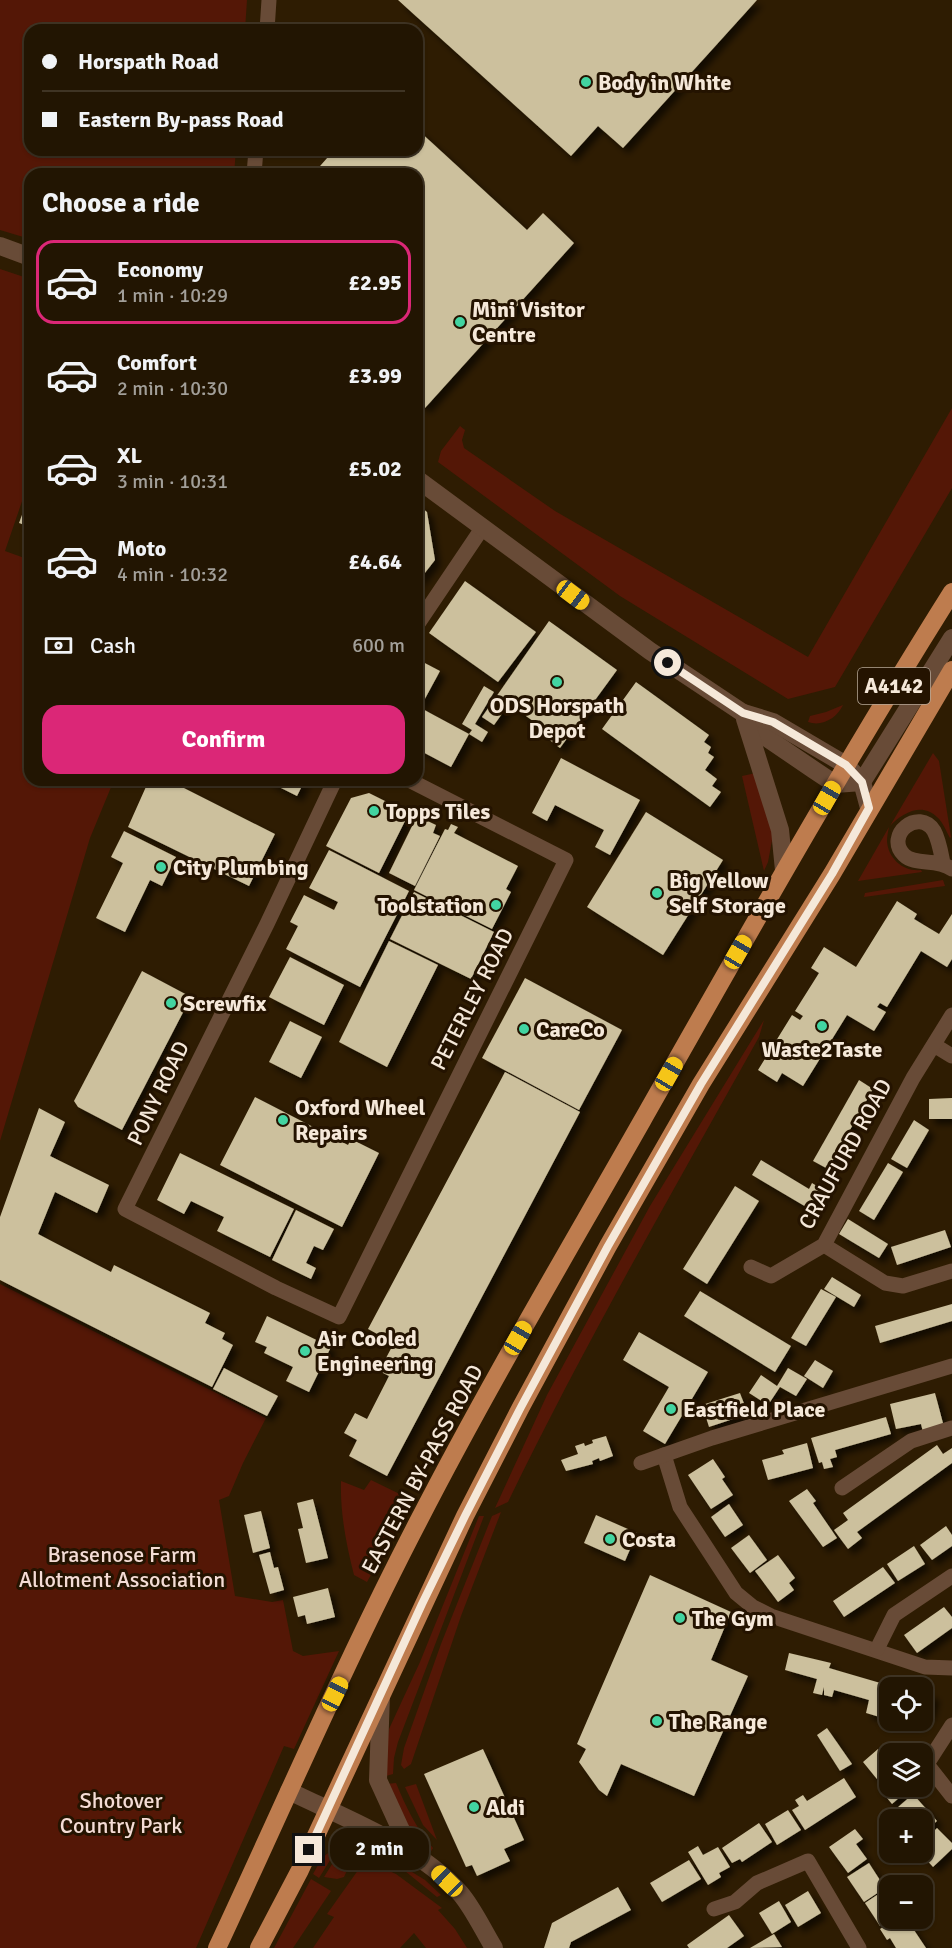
<!DOCTYPE html>
<meta charset="utf-8">
<style>
:root{--surface:#221502;--page:#2e2211;--text:#f1f3f6;--muted:#a29f99;--line:#3f3424;--accent:#db2777}
body{margin:0;font-family:Signika,sans-serif;background:var(--page);color:var(--text);height:100vh;display:flex;flex-direction:column;font-size:22px;white-space:nowrap}
*{box-sizing:border-box;margin:0}
p{font-size:20px;color:var(--muted)}
.icon{flex:none;width:33px;height:33px;fill:none;stroke:currentColor;stroke-width:2;stroke-linecap:round;stroke-linejoin:round}
.map{position:relative;flex:1;overflow:hidden}
.details{position:absolute;left:24px;top:168px;width:399px;height:618px;display:flex;flex-direction:column;background:var(--surface);border-radius:18px;box-shadow:0 2px 4px #0004,0 0 0 2px var(--line)}
.details>*{flex:none}
.guide{position:absolute;left:24px;top:24px;width:399px;height:132px;border-radius:18px;box-shadow:0 2px 4px #0004,0 0 0 2px var(--line);display:grid;align-content:center;height:132px;padding:0 18px;background:var(--surface)}
.controls{position:absolute;left:879px;top:1677px;display:grid;gap:12px}
.controls a{display:grid;place-items:center;width:54px;height:54px;border-radius:12px;background:var(--surface);box-shadow:0 2px 4px #0004,0 0 0 2px var(--line);font-size:30px}
.end{position:absolute;width:27px;height:27px;margin:-14px;border:8px solid #f5e8d9;background:#111;box-shadow:0 0 0 3px #111}
.from{border-radius:50%}
.bubble{position:absolute;height:42px;border-radius:18px;background:var(--surface);box-shadow:0 2px 4px #0004,0 0 0 2px var(--line);font-size:20px;font-weight:700;line-height:42px;text-align:center}
.car{position:absolute;width:18px;height:36px;margin:-18px -9px;border-radius:8px;box-shadow:0 0 4px 2px #0007;background:linear-gradient(#f5c518 24%,#345 0 40%,#f5c518 0 76%,#345 0 86%,#f5c518 0)}
.guide b{display:flex;align-items:center;gap:21px;height:57px;font-size:22px}
.guide b+b{border-top:2px solid var(--line)}
.guide i{width:15px;height:15px;background:var(--text)}
ul{padding:0;list-style:none}
li{display:flex;align-items:center;gap:18px;height:84px;margin:0 12px 9px;padding:0 6px;border:3px solid transparent;border-radius:18px}
li div{flex:1}
li b{display:block;font-size:22px}
li em{font-style:normal;font-weight:700}
li.selected{border-color:var(--accent)}
li>.icon{width:54px;height:54px;stroke-width:1.5}
h2{padding:0 18px;font-size:27px;line-height:72px}
.pay{display:flex;align-items:center;gap:15px;height:66px;padding:0 18px;font-size:22px}
.pay p{margin-inline-start:auto}
.cta{display:flex;gap:12px;margin-top:auto;padding:12px 18px}
.cta a{flex:1;height:69px;border-radius:18px;background:var(--accent);color:#fff;font-size:24px;font-weight:700;line-height:69px;text-align:center}
.map>svg:first-child{display:block}
.green{fill:#541706}
.building{fill:#ccc09d;filter:url(#shadow)}
.lines{fill:none;stroke-linecap:round;stroke-linejoin:round}
.minor{stroke:#684b37;stroke-width:15}
.tertiary{stroke:#684b37;stroke-width:18}
.trunk{stroke:#be7c4e;stroke-width:18}
.route{stroke:#f5e8d9;stroke-width:8}
.poi-dot{fill:#42d4a1;stroke:#241300;stroke-width:2}
.labels{text-anchor:middle;dominant-baseline:central;stroke-width:6;stroke-linejoin:round;paint-order:stroke}
.shield{fill:#241300;stroke:#b6a898;stroke-width:1.5}
.shield-label{font-size:21px;font-weight:bold;fill:#f5e8d9}
.poi-label{font-size:22px;font-weight:bold;fill:#f5e8d9;stroke:#241300;text-anchor:start}
.street-label{font-size:22px;fill:#f5e8d9;stroke:#241300}
.park-label{font-size:22px;fill:#f4dcd5;stroke:#241300}
</style>
<div class="map">
<svg width="952" height="1948" viewBox="0 0 952 1948">
<defs>
<filter id="shadow"><feDropShadow dx="5.5" dy="5.5" stdDeviation="3" flood-color="#0009"/></filter>
</defs>
<rect width="100%" height="100%" fill="#2e1c02"/>
<g class="green">
<path d="M0,0H247L245,30H30V150H236L234,174H30V239L0,230Z"/>
<path d="M0,269L30,279V478L5,551L30,560V780H114L90,838L0,1141Z"/>
<path d="M952,408V488L835,687L788,699L620,596L438,462L441,451L460,426L465,430L462,440L464,448L555,511L808,657Z"/>
<path d="M843,705C837,718 822,727 808,722L810,716L826,712Z"/>
<path d="M933,753L939,761L951,837L950,838C946,831 943,822 937,817C922,802 902,813 890,826Z"/>
<path d="M756,773L773,835L768,862L764,871L742,776Z"/>
<path d="M889,827C888,832 887,836 887,841C888,859 904,872 921,870L922,872L858,881Z"/>
<path d="M943,880L945,886L864,897L865,893Z"/>
<path d="M764,1020L759,1037C673,1191 585,1343 508,1502L495,1508L547,1395L650,1206Z"/>
<path d="M0,1284L266,1418L243,1463L229,1496L219,1500L235,1596L272,1602L283,1600L293,1651L303,1656L339,1651L294,1749L284,1746L196,1948H0Z"/>
<path d="M371,1480L412,1500L367,1582L354,1575C346,1544 340,1512 341,1481L364,1490Z"/>
<path d="M501,1512L461,1616L411,1764L404,1769L401,1765L404,1748L441,1644L492,1516Z"/>
<path d="M479,1516H484L398,1742L394,1758L393,1774L386,1776V1751L389,1729L420,1662Z"/>
<path d="M396,1783C406,1807 416,1828 433,1848L430,1853L418,1843L386,1784Z"/>
<path d="M416,1784L437,1840L423,1825L405,1787Z"/>
<path d="M373,1848L425,1880L441,1895L437,1897L405,1871L369,1852Z"/>
<path d="M333,1849H337L319,1878L313,1874L322,1858Z"/>
<path d="M339,1853L348,1857L351,1862L344,1877L337,1879L324,1877Z"/>
<path d="M367,1861L396,1874L442,1908L438,1910L455,1929L467,1948H426L414,1933L400,1948H313L334,1917L327,1914L361,1866Z"/>
<path d="M311,1879L331,1891L293,1948H274Z"/>
</g>
<g class="building">
<path d="M398,0H757L623,148L598,126L571,156Z"/>
<path d="M417,129L527,230L543,213L574,243L425,408L417,401V174H313L328,157L320,150H417Z"/>
<path d="M30,493V527L19,523Z"/>
<path d="M417,504L427,512L435,560L417,583Z"/>
<path d="M465,581L536,632L498,682L429,633Z"/>
<path d="M549,621L617,670L560,748L547,738L550,733L509,704L494,725L482,717Z"/>
<path d="M421,661L440,671L421,706L417,704V668Z"/>
<path d="M636,682L709,735L704,742L711,747L708,753L714,757L705,770L717,779L712,786L721,792L710,807L602,729Z"/>
<path d="M484,686L494,692L475,724L488,732L482,742L469,734L472,730L462,724Z"/>
<path d="M417,706L469,734L451,767L417,749Z"/>
<path d="M561,758L640,800L610,855L595,847L604,830L555,805L547,821L532,813Z"/>
<path d="M149,780H178L176,784L275,834L249,886L128,827Z"/>
<path d="M265,780H305L297,796Z"/>
<path d="M369,793L409,813L379,873L326,846L351,798Z"/>
<path d="M646,812L723,860L663,955L587,907Z"/>
<path d="M417,816L436,825L433,833L440,836L415,886L389,873Z"/>
<path d="M451,824L458,827L454,833L518,866L506,889L511,892L492,929L414,890L445,829L448,830Z"/>
<path d="M124,831L176,857L162,886L150,880L125,932L96,918L123,863L111,857Z"/>
<path d="M329,850L409,891L360,987L286,949L298,926L290,922L304,895L334,910L338,902L309,888Z"/>
<path d="M414,892L494,932L471,979L390,939Z"/>
<path d="M897,901L917,914L914,919L939,934L952,914V959L947,967L921,951L887,1007L880,1003L877,1007L886,1012L874,1031L847,1015L803,1086L782,1073L777,1082L758,1070L792,1015L800,1020L803,1016L795,1011L819,973L811,968L824,947L856,967Z"/>
<path d="M389,941L438,965L387,1067L339,1042Z"/>
<path d="M290,957L344,985L324,1025L269,997Z"/>
<path d="M142,971L191,997L122,1130L78,1107L74,1101Z"/>
<path d="M525,978L622,1030L579,1110L482,1058Z"/>
<path d="M290,1021L322,1037L301,1078L269,1062Z"/>
<path d="M505,1072L580,1112L387,1476L349,1456L357,1440L344,1433L355,1413L367,1419L389,1376L379,1371L394,1343L368,1329Z"/>
<path d="M859,1080L873,1089L828,1169L813,1161Z"/>
<path d="M255,1097L348,1145L351,1139L379,1153L342,1227L220,1165Z"/>
<path d="M952,1098V1119H929V1099Z"/>
<path d="M39,1108L65,1122L50,1156L109,1185L97,1213L55,1192L38,1234L111,1272L114,1265L210,1313L205,1323L225,1333L222,1339L233,1345L212,1387L0,1280V1217Z"/>
<path d="M914,1120L929,1130L907,1168L891,1159Z"/>
<path d="M180,1153L294,1209L270,1257L217,1231L224,1217L191,1201L184,1214L157,1200Z"/>
<path d="M761,1160L809,1189L812,1183L825,1191L813,1211L752,1175Z"/>
<path d="M888,1163L903,1172L874,1220L859,1211Z"/>
<path d="M735,1186L759,1201L707,1284L683,1269Z"/>
<path d="M296,1210L334,1229L323,1250L314,1246L306,1263L316,1268L311,1279L272,1260Z"/>
<path d="M848,1219L888,1244L879,1258L839,1234Z"/>
<path d="M945,1230L951,1247L897,1265L891,1247Z"/>
<path d="M832,1277L861,1295L854,1307L824,1289Z"/>
<path d="M821,1289L836,1297L806,1346L791,1338Z"/>
<path d="M700,1291L791,1346L775,1372L684,1316Z"/>
<path d="M952,1304V1321L880,1343L875,1326Z"/>
<path d="M267,1316L331,1347L309,1392L286,1381L293,1367L264,1353L267,1347L255,1342Z"/>
<path d="M639,1332L708,1372L665,1444L643,1431L669,1387L623,1360Z"/>
<path d="M815,1360L833,1371L823,1388L804,1376Z"/>
<path d="M224,1368L278,1396L267,1416L213,1389Z"/>
<path d="M788,1368L807,1379L796,1396L780,1387L768,1405L749,1393L761,1375L777,1386Z"/>
<path d="M740,1393L748,1414L709,1427L702,1405Z"/>
<path d="M935,1393L944,1427L923,1432L921,1424L896,1429L890,1404Z"/>
<path d="M886,1417L891,1434L835,1450L837,1457L830,1459L833,1467L824,1469L822,1462L819,1463L811,1438Z"/>
<path d="M606,1436L613,1456L600,1461L599,1458L592,1461L593,1464L566,1471L561,1460L578,1454L575,1446L584,1443L585,1446L593,1443L592,1440Z"/>
<path d="M807,1443L813,1468L768,1480L762,1460L784,1454L782,1450Z"/>
<path d="M937,1445L943,1454L952,1448V1463L857,1532L862,1538L848,1549L834,1530L848,1520L843,1513Z"/>
<path d="M713,1459L725,1477L722,1479L733,1495L711,1509L688,1475Z"/>
<path d="M807,1489L816,1501L813,1503L837,1538L823,1547L789,1501Z"/>
<path d="M313,1499L328,1558L306,1563L298,1529L303,1528L297,1503Z"/>
<path d="M729,1504L743,1525L725,1537L711,1517Z"/>
<path d="M261,1511L270,1548L253,1553L244,1515Z"/>
<path d="M596,1515L637,1533L625,1561L584,1543Z"/>
<path d="M946,1526L952,1535V1546L932,1560L920,1545Z"/>
<path d="M749,1535L767,1560L750,1573L731,1548Z"/>
<path d="M914,1546L925,1564L898,1581L887,1564Z"/>
<path d="M270,1552L274,1568L278,1567L284,1590L270,1594L259,1555Z"/>
<path d="M778,1555L795,1578L789,1583L794,1590L778,1602L755,1571Z"/>
<path d="M883,1567L895,1583L844,1617L833,1601Z"/>
<path d="M650,1575L731,1612L711,1660L748,1676L694,1796L621,1764L607,1796L599,1790L579,1762L586,1749L577,1744Z"/>
<path d="M328,1588L335,1617L307,1624L305,1615L298,1617L293,1597Z"/>
<path d="M944,1607L952,1617V1628L917,1653L904,1635Z"/>
<path d="M789,1653L831,1663L829,1668L894,1687L890,1688V1720L866,1713L869,1700L834,1690L832,1697L824,1695V1687L822,1695L813,1693L817,1679L785,1670Z"/>
<path d="M922,1692L934,1695L929,1715L922,1713Z"/>
<path d="M827,1728L852,1764L840,1771L817,1735Z"/>
<path d="M483,1749L524,1840L504,1849L510,1861L477,1876L472,1865L466,1867L424,1774Z"/>
<path d="M878,1749L890,1762V1786H904L908,1790L892,1804L878,1787L881,1784L863,1762Z"/>
<path d="M844,1778L856,1797L805,1830L792,1810L799,1806L795,1800L803,1795L807,1801Z"/>
<path d="M913,1794L937,1821L922,1834V1820H907L897,1808Z"/>
<path d="M788,1810L801,1830L777,1845L765,1824Z"/>
<path d="M759,1823L772,1842L742,1862L740,1859L732,1863L722,1848Z"/>
<path d="M937,1828L952,1843V1849L933,1867L924,1857L931,1850L923,1842Z"/>
<path d="M855,1829L863,1839L856,1844L867,1859L848,1873L829,1847Z"/>
<path d="M698,1846L703,1855L718,1847L730,1867L719,1873L721,1877L708,1885L688,1852Z"/>
<path d="M689,1860L701,1879L662,1902L650,1883Z"/>
<path d="M869,1863L885,1888L864,1902L847,1877Z"/>
<path d="M618,1887L631,1910L571,1942L569,1948H544L552,1923Z"/>
<path d="M886,1889L890,1894V1919L880,1926L865,1903Z"/>
<path d="M808,1891L821,1913L798,1927L785,1905Z"/>
<path d="M779,1901L791,1922L772,1934L759,1913Z"/>
<path d="M729,1915L744,1936L727,1948H689L687,1945Z"/>
<path d="M897,1918H906L926,1948H896L890,1938L887,1940L880,1929Z"/>
<path d="M774,1934L782,1947L750,1948Z"/>
</g>
<g class="lines">
<g class="minor">
<path d="M267,30L269,0"/>
<path d="M254,174L256,150"/>
<path d="M417,625L483,527"/>
<path d="M335,780L267,924L125,1209L276,1288L339,1317L566,860L409,780"/>
<path d="M943,863C941,853 939,840 934,831C919,807 884,835 904,855C915,866 936,858 952,869"/>
<path d="M934,1045L952,1056"/>
<path d="M824,1245L885,1283L903,1286L952,1271"/>
<path d="M751,1267L771,1276L824,1245L913,1078L952,1015"/>
<path d="M664,1455L680,1507L736,1593L753,1607L771,1616L925,1667L952,1668"/>
<path d="M641,1463L712,1438L952,1366"/>
<path d="M842,1488L911,1441L952,1428"/>
<path d="M877,1649L894,1615L952,1576"/>
<path d="M922,1758L952,1796"/>
<path d="M927,1764L952,1725"/>
<path d="M714,1909L735,1902L757,1883L808,1861L859,1948"/>
</g>
<g class="tertiary">
<path d="M0,246L30,257"/>
<path d="M417,479L650,651L743,713L764,736L814,770L835,784L862,782L952,638"/>
<path d="M744,713L773,722L846,765L862,782L869,808"/>
<path d="M745,719L780,830L784,870"/>
<path d="M381,1695L378,1780L400,1828L415,1856"/>
<path d="M289,1791C344,1818 419,1846 460,1893C473,1908 483,1930 494,1948"/>
</g>
<g class="trunk">
<path d="M217,1948C284,1805 346,1660 419,1520C489,1384 567,1253 642,1121C743,943 843,765 952,592"/>
<path d="M259,1948L300,1870L465,1516L521,1407L608,1246L701,1084L832,874L952,670"/>
</g>
</g>
<g class="lines">
<path class="route" d="M309,1850L422,1604L465,1516L521,1407L608,1246L701,1084L832,874L869,808L862,782L846,765L773,722L743,713L668,663"/>
</g>
<g class="poi-dot">
<circle cx="586" cy="82" r="6"/>
<circle cx="460" cy="322" r="6"/>
<circle cx="557" cy="682" r="6"/>
<circle cx="374" cy="811" r="6"/>
<circle cx="161" cy="867" r="6"/>
<circle cx="657" cy="893" r="6"/>
<circle cx="496" cy="905" r="6"/>
<circle cx="171" cy="1003" r="6"/>
<circle cx="822" cy="1026" r="6"/>
<circle cx="524" cy="1029" r="6"/>
<circle cx="283" cy="1120" r="6"/>
<circle cx="305" cy="1351" r="6"/>
<circle cx="671" cy="1409" r="6"/>
<circle cx="610" cy="1539" r="6"/>
<circle cx="680" cy="1618" r="6"/>
<circle cx="657" cy="1721" r="6"/>
<circle cx="474" cy="1807" r="6"/>
</g>
<g class="labels">
<rect class="shield" x="858" y="668" width="72" height="36" rx="4.5"/>
<g class="shield-label">
<text x="894" y="686">A4142</text>
</g>
<g class="poi-label">
<text x="598" y="82">Body in White</text>
<text x="472" y="309">Mini Visitor<tspan x="472" dy="25">Centre</tspan></text>
<text x="557" y="705" text-anchor="middle">ODS Horspath<tspan x="557" dy="25">Depot</tspan></text>
<text x="386" y="811">Topps Tiles</text>
<text x="173" y="867">City Plumbing</text>
<text x="669" y="880">Big Yellow<tspan x="669" dy="25">Self Storage</tspan></text>
<text x="484" y="905" text-anchor="end">Toolstation</text>
<text x="183" y="1003">Screwfix</text>
<text x="536" y="1029">CareCo</text>
<text x="822" y="1049" text-anchor="middle">Waste2Taste</text>
<text x="295" y="1107">Oxford Wheel<tspan x="295" dy="25">Repairs</tspan></text>
<text x="317" y="1338">Air Cooled<tspan x="317" dy="25">Engineering</tspan></text>
<text x="683" y="1409">Eastfield Place</text>
<text x="622" y="1539">Costa</text>
<text x="692" y="1618">The Gym</text>
<text x="669" y="1721">The Range</text>
<text x="486" y="1807">Aldi</text>
</g>
<g class="street-label">
<text transform="translate(472 999) rotate(-63)">PETERLEY ROAD</text>
<text transform="translate(158 1093) rotate(-64)">PONY ROAD</text>
<text transform="translate(845 1154) rotate(-61)">CRAUFURD ROAD</text>
<text transform="translate(422 1469) rotate(-62)">EASTERN BY-PASS ROAD</text>
</g>
<g class="park-label">
<text x="122" y="1554">Brasenose Farm<tspan x="122" dy="25">Allotment Association</tspan></text>
<text x="121" y="1800">Shotover<tspan x="121" dy="25">Country Park</tspan></text>
</g>
</g>
</svg>
<div class="controls">
<a><svg class="icon" aria-label="locate" viewBox="0 0 24 24"><circle cx="12" cy="12" r="6"/><path d="M12 2v4M12 18v4M2 12h4M18 12h4"/></svg></a>
<a><svg class="icon" aria-label="layers" viewBox="0 0 24 24"><path d="M12 4l9 5-9 5-9-5zM3 14l9 5 9-5"/></svg></a>
<a>+</a>
<a>−</a>
</div>
<i class="end from" style="left:668px;top:663px"></i>
<i class="end" style="left:309px;top:1850px"></i>
<div class="bubble" style="left:330px;top:1828px;width:99px">2 min</div>
<i class="car" style="left:573px;top:595px;rotate:127deg"></i>
<i class="car" style="left:827px;top:798px;rotate:30deg"></i>
<i class="car" style="left:738px;top:952px;rotate:30deg"></i>
<i class="car" style="left:669px;top:1074px;rotate:30deg"></i>
<i class="car" style="left:518px;top:1338px;rotate:30deg"></i>
<i class="car" style="left:335px;top:1694px;rotate:26deg"></i>
<i class="car" style="left:447px;top:1881px;rotate:314deg"></i>
<div class="guide">
<b><i class="from"></i>Horspath Road</b>
<b><i></i>Eastern By-pass Road</b>
</div>
<section class="details">
<h2>Choose a ride</h2>
<ul>
<li class="selected"><svg class="icon" aria-label="car" viewBox="0 0 24 24"><path d="M5 17H2v-5l4-1 3-4h7l3 4 3 1v5h-3M9 17h6M6 11h13"/><circle cx="7" cy="17" r="2"/><circle cx="17" cy="17" r="2"/></svg><div><b>Economy</b><p>1 min · 10:29</p></div><em>£2.95</em></li>
<li><svg class="icon" aria-label="car" viewBox="0 0 24 24"><path d="M5 17H2v-5l4-1 3-4h7l3 4 3 1v5h-3M9 17h6M6 11h13"/><circle cx="7" cy="17" r="2"/><circle cx="17" cy="17" r="2"/></svg><div><b>Comfort</b><p>2 min · 10:30</p></div><em>£3.99</em></li>
<li><svg class="icon" aria-label="car" viewBox="0 0 24 24"><path d="M5 17H2v-5l4-1 3-4h7l3 4 3 1v5h-3M9 17h6M6 11h13"/><circle cx="7" cy="17" r="2"/><circle cx="17" cy="17" r="2"/></svg><div><b>XL</b><p>3 min · 10:31</p></div><em>£5.02</em></li>
<li><svg class="icon" aria-label="car" viewBox="0 0 24 24"><path d="M5 17H2v-5l4-1 3-4h7l3 4 3 1v5h-3M9 17h6M6 11h13"/><circle cx="7" cy="17" r="2"/><circle cx="17" cy="17" r="2"/></svg><div><b>Moto</b><p>4 min · 10:32</p></div><em>£4.64</em></li>
</ul>
<div class="pay"><svg class="icon" aria-label="cash" viewBox="0 0 24 24"><path d="M3 7h18v10H3z"/><circle cx="12" cy="12" r="2"/></svg>Cash<p>600 m</p></div>
<div class="cta"><a>Confirm</a></div>
</section>
</div>
